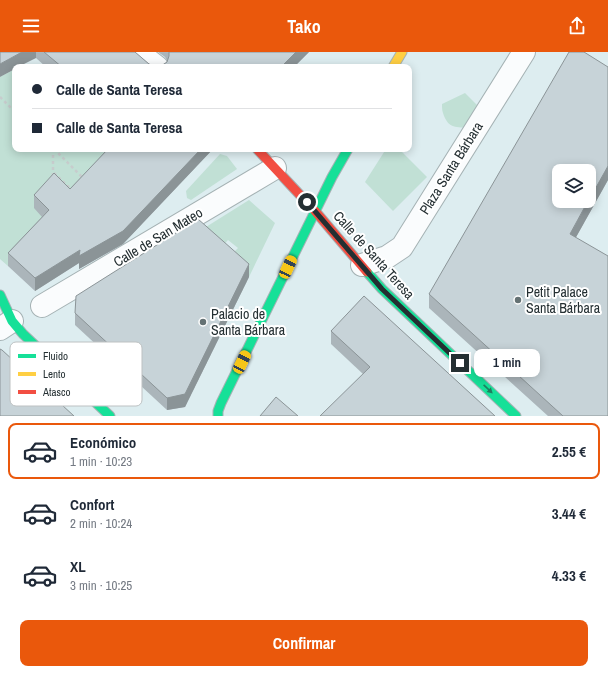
<!DOCTYPE html>
<html lang="es">
<meta charset="utf-8">
<style>
:root{--surface:#fff;--page:#f2f2f3;--text:#1f2937;--muted:#747a83;--line:#e0e1e3;--accent:#ea580c}
body{margin:0;font-family:"Archivo Narrow",sans-serif;background:var(--page);color:var(--text);height:100vh;display:flex;flex-direction:column;font-size:15px;white-space:nowrap}
*{box-sizing:border-box;margin:0}
p{font-size:13px;color:var(--muted)}
.icon{flex:none;width:22px;height:22px;fill:none;stroke:currentColor;stroke-width:2;stroke-linecap:round;stroke-linejoin:round}
.map{position:relative;height:364px;overflow:hidden}
.panel{display:flex;flex-direction:column;background:var(--surface);flex:1}
.panel>*{flex:none}
.banner{position:absolute;left:12px;top:12px;width:400px;height:88px;border-radius:8px;box-shadow:0 2px 10px #0003;display:grid;align-content:center;height:88px;padding:0 20px;background:var(--surface)}
.tools{position:absolute;left:552px;top:112px;display:grid;gap:8px}
.tools a{display:grid;place-items:center;width:44px;height:44px;border-radius:8px;background:var(--surface);box-shadow:0 2px 10px #0003;font-size:20px}
.end{position:absolute;width:18px;height:18px;margin:-9px;border:5px solid #242f32;background:#fff;box-shadow:0 0 0 2px #fff}
.from{border-radius:50%}
.bubble{position:absolute;height:28px;border-radius:8px;background:var(--surface);box-shadow:0 2px 10px #0003;font-size:13px;font-weight:700;line-height:28px;text-align:center}
.car{position:absolute;width:12px;height:24px;margin:-12px -6px;border-radius:5px;box-shadow:0 0 3px 1px #0007;background:linear-gradient(#f5c518 24%,#345 0 40%,#f5c518 0 76%,#345 0 86%,#f5c518 0)}
.banner b{display:flex;align-items:center;gap:14px;height:38px;font-size:15px}
.banner b+b{border-top:1px solid var(--line)}
.banner i{width:10px;height:10px;background:var(--text)}
ul{padding:7px 0 0;list-style:none}
li{display:flex;align-items:center;gap:12px;height:56px;margin:0 8px 6px;padding:0 12px;border:2px solid transparent;border-radius:8px}
li div{flex:1}
li b{display:block;font-size:15px}
li em{font-style:normal;font-weight:700}
li.current{border-color:var(--accent)}
li>.icon{width:36px;height:36px;stroke-width:1.5}
.primary-button{display:flex;gap:8px;margin-top:auto;padding:8px 20px}
.primary-button a{flex:1;height:46px;border-radius:8px;background:var(--accent);color:#fff;font-size:16px;font-weight:700;line-height:46px;text-align:center}
header{display:flex;justify-content:space-between;align-items:center;height:52px;padding:0 20px;background:var(--accent);color:#fff;font-size:18px;font-weight:700}
.map>svg:first-child{display:block}
.green{fill:#c1e0d5}
.lines{fill:none;stroke-linecap:round;stroke-linejoin:round}
.street-casing{stroke:#a5b2b4;stroke-width:24}
.fast-casing{stroke:#a5b2b4;stroke-width:11}
.slow-casing{stroke:#a5b2b4;stroke-width:11}
.jam-casing{stroke:#a5b2b4;stroke-width:11}
.path{stroke:#c7cccd;stroke-width:2.5;stroke-dasharray:3 3;stroke-linecap:butt}
.street{stroke:#fafcfd;stroke-width:22}
.fast{stroke:#16e098;stroke-width:9}
.slow{stroke:#ffcf43;stroke-width:9}
.jam{stroke:#f24e42;stroke-width:9}
.wall{fill:#abb5ba}
.shaded-wall{fill:#8b9497}
.building{fill:#c7d3d8;stroke:#8b9497}
.oneway{fill:#1e7f60}
.route{stroke:#242f32;stroke-width:5}
.poi-dot{fill:#657274;stroke:#fff;stroke-width:1.5}
.labels{text-anchor:middle;dominant-baseline:central;stroke-width:4;stroke-linejoin:round;paint-order:stroke}
.street-label{font-size:14px;fill:#242f32;stroke:#fff}
.poi-label{font-size:14px;fill:#242f32;stroke:#fff;text-anchor:start}
.key{fill:#fff;stroke:#bdc1c2;stroke-width:1}
.key-label{font-size:11px;fill:#242f32}
</style>
<header><svg class="icon" aria-label="menu" viewBox="0 0 24 24"><path d="M4 6h16M4 12h16M4 18h16"/></svg>Tako<svg class="icon" aria-label="share" viewBox="0 0 24 24"><path d="M12 15V3M7 8l5-5 5 5M5 13v7h14v-7"/></svg></header>
<div class="map">
<svg width="608" height="364" viewBox="0 0 608 364">
<rect width="100%" height="100%" fill="#ddedf0"/>
<g class="green">
<path d="M15,17V97H120L8,214L0,207V25Z"/>
<path d="M465,41L481,57L468,76C454,75 448,76 443,61C442,58 442,56 442,52Z"/>
<path d="M386,97H399L427,125L393,159L365,130Z"/>
<path d="M220,102L227,104L237,117L191,148L187,146L186,139Z"/>
<path d="M249,148L275,171L249,225L228,206L238,196L228,188L219,198L198,180Z"/>
</g>
<g class="lines">
<g class="street-casing">
<g id="street">
<path d="M138,0L157,15"/>
<path d="M362,213L387,205L402,195L524,0"/>
<path d="M42,254L275,116"/>
<path d="M0,277L12,269"/>
</g>
</g>
<g class="fast-casing">
<g id="fast">
<path d="M367,220L382,237L516,364"/>
<path d="M0,243L12,269L23,282L110,364"/>
<path d="M218,364V359L221,351L332,125L348,97"/>
</g>
</g>
<g class="slow-casing">
<path id="slow" d="M393,15L402,0"/>
</g>
<g class="jam-casing">
<path id="jam" d="M257,97L315,159L367,220"/>
</g>
<g class="path">
<path d="M0,45L15,60"/>
<path d="M53,97V124"/>
<path d="M54,97L83,126"/>
<path d="M54,121L72,138"/>
</g>
<use href="#street" class="street"/>
<use href="#fast" class="fast"/>
<use href="#slow" class="slow"/>
<use href="#jam" class="jam"/>
</g>
<g class="wall">
<path d="M0,0H135L149,12L155,14H161L167,10V9L165,5L158,0H309L294,15H46L36,6Z"/>
<path d="M608,15V128L576,185L608,364H548L429,256V242Z"/>
<path d="M108,97H213L123,192L79,217V211L35,239L8,214V201L42,165L34,156V143L70,137Z"/>
<path d="M249,225L185,355L167,358L75,273V261Z"/>
<path d="M331,279L495,364L363,322L331,292Z"/>
</g>
<g class="shaded-wall">
<path d="M22,0H36V6L18,15H15V17L0,25V12Z"/>
<path d="M296,0H309L294,15H281Z"/>
<path d="M201,97H213L123,192L79,217V211L35,239V226L80,198Z"/>
<path d="M608,114V128L570,196V182Z"/>
<path d="M249,212V225L185,355L167,358V346Z"/>
</g>
<g class="building">
<path d="M0,0H22L0,12Z"/>
<path d="M44,0H135L149,12L155,14H161L167,10L169,4V0H296L281,15H62Z"/>
<path d="M569,0H584L608,15V114L589,148V119H559V149H588L570,182L608,204V364H563L429,242Z"/>
<path d="M108,97H201L123,179L79,204L80,198L35,226L8,201L49,158L34,143L54,121L70,137Z"/>
<path d="M198,167L249,212L185,342L167,346L75,261L76,244Z"/>
<path d="M364,244L495,364H320L370,315L331,279Z"/>
<path d="M0,297L2,298L74,364H0Z"/>
<path d="M276,345L298,364H260Z"/>
</g>
<defs><path id="oneway-solid" d="M-6-.8H1V-3.2L6.5 0L1 3.2V.8H-6Z"/></defs>
<use class="oneway" href="#oneway-solid" transform="translate(488 337) rotate(43)"/>
<g class="lines">
<path class="route" d="M307,150L382,237L460,311"/>
</g>
<g class="poi-dot">
<circle cx="518" cy="248" r="4"/>
<circle cx="203" cy="270" r="4"/>
</g>
<g class="labels">
<g class="street-label">
<text transform="translate(451 116) rotate(-58)">Plaza Santa Bárbara</text>
<text transform="translate(158 185) rotate(-31)">Calle de San Mateo</text>
<text transform="translate(374 203) rotate(48)">Calle de Santa Teresa</text>
</g>
<g class="poi-label">
<text x="526" y="240">Petit Palace<tspan x="526" dy="16">Santa Bárbara</tspan></text>
<text x="211" y="262">Palacio de<tspan x="211" dy="16">Santa Bárbara</tspan></text>
</g>
</g>
<rect x="10" y="290" width="132" height="64" rx="6" class="key"/>
<rect x="18" y="302" width="18" height="4" fill="#16e098"/>
<rect x="18" y="320" width="18" height="4" fill="#ffcf43"/>
<rect x="18" y="338" width="18" height="4" fill="#f24e42"/>
<g class="key-label">
<text x="43" y="308">Fluido</text>
<text x="43" y="326">Lento</text>
<text x="43" y="344">Atasco</text>
</g>
</svg>
<div class="tools">
<a><svg class="icon" aria-label="layers" viewBox="0 0 24 24"><path d="M12 4l9 5-9 5-9-5zM3 14l9 5 9-5"/></svg></a>
</div>
<i class="end from" style="left:307px;top:150px"></i>
<i class="end" style="left:460px;top:311px"></i>
<div class="bubble" style="left:474px;top:297px;width:66px">1 min</div>
<i class="car" style="left:288px;top:215px;rotate:25deg"></i>
<i class="car" style="left:242px;top:310px;rotate:26deg"></i>
<div class="banner">
<b><i class="from"></i>Calle de Santa Teresa</b>
<b><i></i>Calle de Santa Teresa</b>
</div>
</div>
<section class="panel">
<ul>
<li class="current"><svg class="icon" aria-label="car" viewBox="0 0 24 24"><path d="M5 17H2v-5l4-1 3-4h7l3 4 3 1v5h-3M9 17h6M6 11h13"/><circle cx="7" cy="17" r="2"/><circle cx="17" cy="17" r="2"/></svg><div><b>Económico</b><p>1 min · 10:23</p></div><em>2.55 €</em></li>
<li><svg class="icon" aria-label="car" viewBox="0 0 24 24"><path d="M5 17H2v-5l4-1 3-4h7l3 4 3 1v5h-3M9 17h6M6 11h13"/><circle cx="7" cy="17" r="2"/><circle cx="17" cy="17" r="2"/></svg><div><b>Confort</b><p>2 min · 10:24</p></div><em>3.44 €</em></li>
<li><svg class="icon" aria-label="car" viewBox="0 0 24 24"><path d="M5 17H2v-5l4-1 3-4h7l3 4 3 1v5h-3M9 17h6M6 11h13"/><circle cx="7" cy="17" r="2"/><circle cx="17" cy="17" r="2"/></svg><div><b>XL</b><p>3 min · 10:25</p></div><em>4.33 €</em></li>
</ul>
<div class="primary-button"><a>Confirmar</a></div>
</section>
